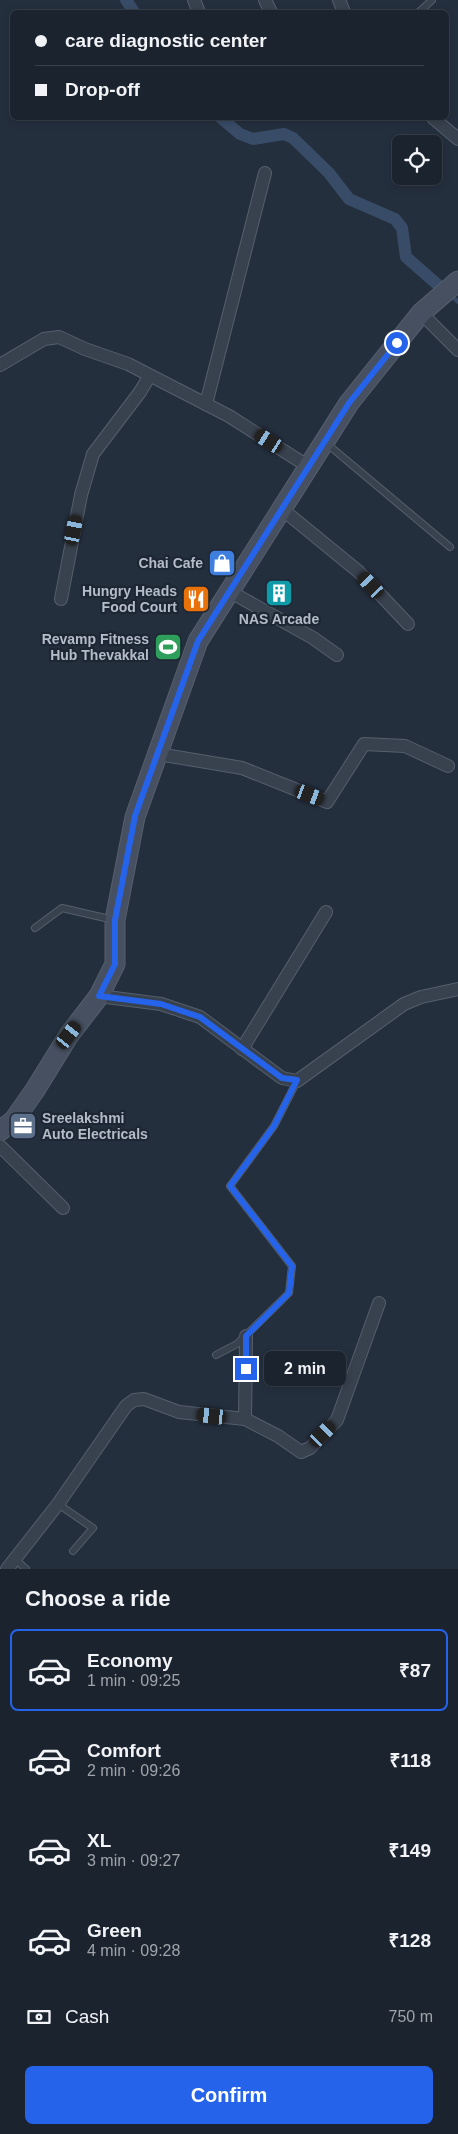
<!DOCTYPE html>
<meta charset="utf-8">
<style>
:root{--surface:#1b232e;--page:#282f3a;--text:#f1f3f6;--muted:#a0a4aa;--line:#39404a;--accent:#2563eb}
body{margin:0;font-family:Arial,sans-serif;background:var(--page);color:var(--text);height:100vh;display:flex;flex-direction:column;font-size:19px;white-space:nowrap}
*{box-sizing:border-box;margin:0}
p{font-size:16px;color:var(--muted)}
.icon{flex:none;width:28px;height:28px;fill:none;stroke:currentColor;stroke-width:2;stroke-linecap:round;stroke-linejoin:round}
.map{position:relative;height:1569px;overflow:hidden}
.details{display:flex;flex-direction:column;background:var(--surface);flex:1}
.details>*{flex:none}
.banner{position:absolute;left:10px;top:10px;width:439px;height:110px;border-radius:8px;box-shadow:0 2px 8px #0003,0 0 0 1px var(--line);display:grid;align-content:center;height:110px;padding:0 25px;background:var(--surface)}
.tools{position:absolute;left:392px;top:135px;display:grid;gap:10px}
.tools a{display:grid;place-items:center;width:50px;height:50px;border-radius:8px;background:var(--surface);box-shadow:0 2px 8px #0003,0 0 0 1px var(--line);font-size:25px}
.end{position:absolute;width:22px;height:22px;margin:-11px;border:6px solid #2563eb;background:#fff;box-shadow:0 0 0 2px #fff}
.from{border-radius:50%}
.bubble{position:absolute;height:35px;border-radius:8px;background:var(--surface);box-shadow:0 2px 8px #0003,0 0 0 1px var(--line);font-size:16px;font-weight:800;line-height:35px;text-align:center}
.car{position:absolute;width:15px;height:30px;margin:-15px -8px;border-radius:6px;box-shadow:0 0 4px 1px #0007;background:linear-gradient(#222 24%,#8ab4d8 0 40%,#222 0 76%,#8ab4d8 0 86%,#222 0)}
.banner b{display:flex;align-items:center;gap:18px;height:48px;font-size:19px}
.banner b+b{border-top:1px solid var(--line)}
.banner i{width:12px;height:12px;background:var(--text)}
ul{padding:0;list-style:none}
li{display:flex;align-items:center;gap:15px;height:82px;margin:0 10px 8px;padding:0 15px;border:2px solid transparent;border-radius:8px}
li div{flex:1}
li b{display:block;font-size:19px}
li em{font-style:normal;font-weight:800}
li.on{border-color:var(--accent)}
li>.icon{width:45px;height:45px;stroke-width:1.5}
h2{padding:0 25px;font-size:22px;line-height:60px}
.pay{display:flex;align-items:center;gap:12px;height:55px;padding:0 25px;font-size:19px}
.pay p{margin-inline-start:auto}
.action{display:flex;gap:10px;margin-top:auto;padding:10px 25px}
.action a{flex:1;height:58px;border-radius:8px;background:var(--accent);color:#fff;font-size:20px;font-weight:800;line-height:58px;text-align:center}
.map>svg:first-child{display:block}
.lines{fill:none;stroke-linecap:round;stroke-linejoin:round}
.stream{stroke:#394c67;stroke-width:4}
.canal{stroke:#394c67;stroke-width:12}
.service-casing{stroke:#565f6c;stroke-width:8}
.minor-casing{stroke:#565f6c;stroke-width:14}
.secondary-casing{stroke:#565f6c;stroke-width:21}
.service{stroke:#38414e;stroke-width:6}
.minor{stroke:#38414e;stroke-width:12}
.secondary{stroke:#465061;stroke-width:19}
.route{stroke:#2563eb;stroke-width:6}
.labels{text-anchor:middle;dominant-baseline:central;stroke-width:4.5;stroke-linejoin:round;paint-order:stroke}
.poi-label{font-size:14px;font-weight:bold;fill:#b4bcc9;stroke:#1d2633;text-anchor:end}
</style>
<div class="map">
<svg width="458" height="1569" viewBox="0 0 458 1569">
<rect width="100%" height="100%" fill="#242f3e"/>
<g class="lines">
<path class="stream" d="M454,298L458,302"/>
<g class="canal">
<path d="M126,0L134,12"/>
<path d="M221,118L240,134L253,139L284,134L293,138L329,173L349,199L395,219L402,228L406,257L438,285"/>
</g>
<g class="service-casing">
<g id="service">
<path d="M419,12L432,0"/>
<path d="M326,443L450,547"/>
<path d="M35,928L62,908L114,920"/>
<path d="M216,1355L237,1344L289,1293L292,1266L230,1186L274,1126L297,1081"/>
<path d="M58,1504L93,1528L73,1551"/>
<path d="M16,1560L26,1569"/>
</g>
</g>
<g class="minor-casing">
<g id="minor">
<path d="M194,0L199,12"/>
<path d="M265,0L271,12"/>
<path d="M339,0L344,12"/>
<path d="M433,118L458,139"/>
<path d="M421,313L458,350"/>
<path d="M0,365L44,339L59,337L85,349L128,364L229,416L309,467"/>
<path d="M206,404L265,173"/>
<path d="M282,509L359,572L408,624"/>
<path d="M229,591L313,638L337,655"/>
<path d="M61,599L81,495L93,454L140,392L149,377"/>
<path d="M158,754L242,768L327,802L364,744L405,746L448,766"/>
<path d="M99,996L161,1004L200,1017L282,1078L297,1081L404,1004L421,997L458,989"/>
<path d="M242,1049L326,912"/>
<path d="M0,1146L63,1208"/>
<path d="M245,1419L246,1336"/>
<path d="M7,1569L58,1504L126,1406L134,1400L144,1399L179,1412L245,1419L278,1436L301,1452L310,1448L337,1420L379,1303"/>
</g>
</g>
<g class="secondary-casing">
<path id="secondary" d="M0,1131L14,1120L35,1090L69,1035L99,996L115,964V920L135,817L198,641L349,403L421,313L458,281"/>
</g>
<use href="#service" class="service"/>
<use href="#minor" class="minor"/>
<use href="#secondary" class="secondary"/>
</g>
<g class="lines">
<path class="route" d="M246,1369V1336L289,1293L292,1266L230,1186L274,1126L297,1080L282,1078L200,1017L161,1004L99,996L115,964V920L135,816L198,641L349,403L397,343"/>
</g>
<defs>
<g id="shop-square" transform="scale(1.4375)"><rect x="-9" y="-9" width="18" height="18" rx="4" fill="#3f7fe0" stroke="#1d2633"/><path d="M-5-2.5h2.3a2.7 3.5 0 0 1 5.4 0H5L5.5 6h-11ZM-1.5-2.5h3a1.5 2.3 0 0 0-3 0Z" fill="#fff"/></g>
<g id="building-square" transform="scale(1.4375)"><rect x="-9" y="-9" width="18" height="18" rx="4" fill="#0f9aa8" stroke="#1d2633"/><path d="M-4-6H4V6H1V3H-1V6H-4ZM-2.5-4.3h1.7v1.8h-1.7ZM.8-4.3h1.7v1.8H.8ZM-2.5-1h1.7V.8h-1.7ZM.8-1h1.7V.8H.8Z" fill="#fff"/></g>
<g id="restaurant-square" transform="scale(1.4375)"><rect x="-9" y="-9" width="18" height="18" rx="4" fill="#e8710a" stroke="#1d2633"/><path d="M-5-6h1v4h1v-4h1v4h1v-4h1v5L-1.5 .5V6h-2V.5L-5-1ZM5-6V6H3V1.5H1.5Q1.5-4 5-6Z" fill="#fff"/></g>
<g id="stadium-square" transform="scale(1.4375)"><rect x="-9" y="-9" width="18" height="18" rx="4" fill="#2e9e5b" stroke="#1d2633"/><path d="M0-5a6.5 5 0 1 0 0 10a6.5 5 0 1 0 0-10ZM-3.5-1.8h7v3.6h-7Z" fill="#fff"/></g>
<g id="office-square" transform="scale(1.4375)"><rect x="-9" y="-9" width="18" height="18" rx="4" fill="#5c6f8a" stroke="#1d2633"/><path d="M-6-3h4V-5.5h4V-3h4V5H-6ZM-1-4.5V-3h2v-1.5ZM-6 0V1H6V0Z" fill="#fff"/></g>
</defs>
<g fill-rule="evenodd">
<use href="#shop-square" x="222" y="563"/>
<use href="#building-square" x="279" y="593"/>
<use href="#restaurant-square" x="196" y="599"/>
<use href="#stadium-square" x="168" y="647"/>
<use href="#office-square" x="23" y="1126"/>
</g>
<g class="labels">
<g class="poi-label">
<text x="203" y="563">Chai Cafe</text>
<text x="177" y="591">Hungry Heads<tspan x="177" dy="16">Food Court</tspan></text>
<text x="279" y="619" text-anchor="middle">NAS Arcade</text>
<text x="149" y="639">Revamp Fitness<tspan x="149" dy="16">Hub Thevakkal</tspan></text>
<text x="42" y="1118" text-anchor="start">Sreelakshmi<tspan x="42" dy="16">Auto Electricals</tspan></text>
</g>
</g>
</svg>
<div class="tools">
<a><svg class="icon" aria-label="locate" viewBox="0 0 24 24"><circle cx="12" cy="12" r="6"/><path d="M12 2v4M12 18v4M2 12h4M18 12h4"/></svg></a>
</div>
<i class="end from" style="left:397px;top:343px"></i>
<i class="end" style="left:246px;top:1369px"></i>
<div class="bubble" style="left:264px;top:1351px;width:82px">2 min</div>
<i class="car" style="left:269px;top:441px;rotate:303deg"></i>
<i class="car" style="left:74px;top:530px;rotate:11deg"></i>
<i class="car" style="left:371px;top:585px;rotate:317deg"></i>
<i class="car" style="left:310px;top:795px;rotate:111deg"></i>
<i class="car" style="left:69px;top:1035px;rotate:37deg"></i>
<i class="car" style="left:212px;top:1416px;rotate:276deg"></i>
<i class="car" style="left:323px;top:1434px;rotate:45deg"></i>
<div class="banner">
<b><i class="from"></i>care diagnostic center</b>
<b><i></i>Drop-off</b>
</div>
</div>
<section class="details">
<h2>Choose a ride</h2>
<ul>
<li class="on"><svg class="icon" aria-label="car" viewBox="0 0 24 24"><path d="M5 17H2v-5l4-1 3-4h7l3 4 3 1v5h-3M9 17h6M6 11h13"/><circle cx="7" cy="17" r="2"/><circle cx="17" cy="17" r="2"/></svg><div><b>Economy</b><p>1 min · 09:25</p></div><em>₹87</em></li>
<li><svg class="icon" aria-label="car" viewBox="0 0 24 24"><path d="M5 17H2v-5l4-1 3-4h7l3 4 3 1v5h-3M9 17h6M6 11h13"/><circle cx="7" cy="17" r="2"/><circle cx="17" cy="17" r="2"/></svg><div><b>Comfort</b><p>2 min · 09:26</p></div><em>₹118</em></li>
<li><svg class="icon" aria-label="car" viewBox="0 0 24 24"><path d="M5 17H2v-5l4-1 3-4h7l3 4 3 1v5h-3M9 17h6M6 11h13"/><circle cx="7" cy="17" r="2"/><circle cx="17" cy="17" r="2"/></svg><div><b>XL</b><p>3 min · 09:27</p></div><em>₹149</em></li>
<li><svg class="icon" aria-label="car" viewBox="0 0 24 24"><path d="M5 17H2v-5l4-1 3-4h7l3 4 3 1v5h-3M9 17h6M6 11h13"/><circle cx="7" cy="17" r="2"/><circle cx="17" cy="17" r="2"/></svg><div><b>Green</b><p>4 min · 09:28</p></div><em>₹128</em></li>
</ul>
<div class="pay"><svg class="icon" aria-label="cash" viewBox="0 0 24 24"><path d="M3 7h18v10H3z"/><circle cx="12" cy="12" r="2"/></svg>Cash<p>750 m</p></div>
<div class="action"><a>Confirm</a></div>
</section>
